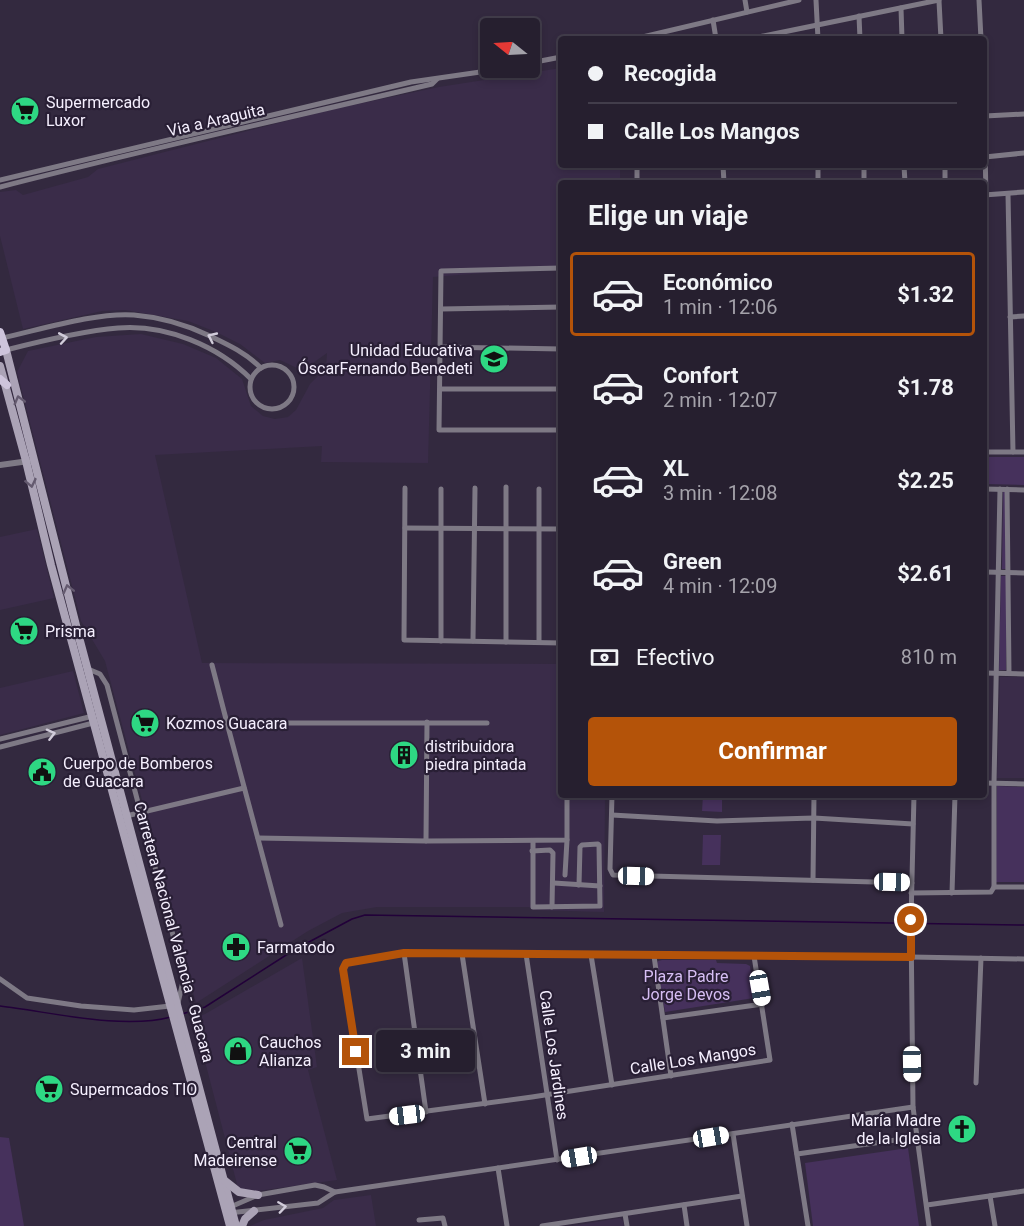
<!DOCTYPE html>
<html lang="es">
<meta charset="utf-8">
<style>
:root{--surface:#261f2f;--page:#2e2737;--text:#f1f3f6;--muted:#a4a2aa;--line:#423d4b;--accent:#b45309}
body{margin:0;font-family:Roboto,sans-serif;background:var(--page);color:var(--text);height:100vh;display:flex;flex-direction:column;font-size:22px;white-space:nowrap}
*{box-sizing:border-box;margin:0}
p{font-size:20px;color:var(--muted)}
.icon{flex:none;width:33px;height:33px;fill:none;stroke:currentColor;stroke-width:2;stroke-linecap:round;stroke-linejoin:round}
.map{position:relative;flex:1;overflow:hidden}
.sheet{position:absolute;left:558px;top:180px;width:429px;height:618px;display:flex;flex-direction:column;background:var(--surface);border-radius:6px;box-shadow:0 3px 9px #0003,0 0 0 2px var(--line)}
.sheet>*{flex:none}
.guide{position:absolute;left:558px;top:36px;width:429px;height:132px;border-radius:6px;box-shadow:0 3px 9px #0003,0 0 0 2px var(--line);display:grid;align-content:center;height:132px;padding:0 30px;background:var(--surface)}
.needle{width:39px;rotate:288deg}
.tools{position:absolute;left:480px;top:18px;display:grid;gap:12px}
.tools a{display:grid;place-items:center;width:60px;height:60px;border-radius:6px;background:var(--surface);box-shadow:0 3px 9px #0003,0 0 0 2px var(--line);font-size:30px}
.end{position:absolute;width:27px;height:27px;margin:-14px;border:8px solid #b45309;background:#fff;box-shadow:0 0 0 3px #fff}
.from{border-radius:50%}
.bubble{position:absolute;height:42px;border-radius:6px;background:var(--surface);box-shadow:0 3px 9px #0003,0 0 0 2px var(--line);font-size:20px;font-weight:700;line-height:42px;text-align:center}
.car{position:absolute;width:18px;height:36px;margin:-18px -9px;border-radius:8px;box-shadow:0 0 4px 2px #0007;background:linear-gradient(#fff 24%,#345 0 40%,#fff 0 76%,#345 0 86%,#fff 0)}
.guide b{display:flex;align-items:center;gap:21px;height:57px;font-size:22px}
.guide b+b{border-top:2px solid var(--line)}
.guide i{width:15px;height:15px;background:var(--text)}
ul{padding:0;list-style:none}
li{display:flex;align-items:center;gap:18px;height:84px;margin:0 12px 9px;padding:0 18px;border:3px solid transparent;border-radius:6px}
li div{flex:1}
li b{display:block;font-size:22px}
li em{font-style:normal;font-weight:700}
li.active{border-color:var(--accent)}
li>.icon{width:54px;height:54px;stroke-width:1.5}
h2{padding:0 30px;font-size:27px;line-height:72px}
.pay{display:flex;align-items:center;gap:15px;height:66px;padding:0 30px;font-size:22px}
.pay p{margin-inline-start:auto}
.button{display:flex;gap:12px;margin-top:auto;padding:12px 30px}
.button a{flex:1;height:69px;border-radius:6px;background:var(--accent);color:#fff;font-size:24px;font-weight:700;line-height:69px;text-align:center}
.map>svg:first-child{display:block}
.built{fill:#3a2c49}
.green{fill:#46315c}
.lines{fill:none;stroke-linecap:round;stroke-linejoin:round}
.stream{stroke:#220139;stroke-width:1.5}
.minor{stroke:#7e7985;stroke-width:5}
.tertiary{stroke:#7e7985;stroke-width:6}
.secondary{stroke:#aba3b6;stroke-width:8}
.primary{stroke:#cec4dc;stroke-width:8}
.oneway{stroke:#d1ccda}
.oneway2{stroke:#645a6f}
.route{stroke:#b45309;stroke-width:8}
.labels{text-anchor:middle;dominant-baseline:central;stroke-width:4.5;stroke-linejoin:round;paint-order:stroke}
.poi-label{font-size:16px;fill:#f5effe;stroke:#291f35;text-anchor:start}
.street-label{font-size:16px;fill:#f5effe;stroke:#291f35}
.park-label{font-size:16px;fill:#d6bef4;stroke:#291f35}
</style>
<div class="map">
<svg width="1024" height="1226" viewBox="0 0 1024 1226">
<rect width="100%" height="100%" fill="#33293f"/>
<g class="built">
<path d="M561,68V165H620V183H561V267L433,277L428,463L321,462L322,446L155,455L202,663L561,664V795H605L604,912L533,910L529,907H377L342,913L308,931L196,1003L105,661L81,621L17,372L28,351L96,337L141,334L183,344L216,358L242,379L251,406L263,416L275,419L288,417L296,410L310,384L326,368L327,353L306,368L301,370L280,360L265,363L240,344L216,332L188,321L125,310L102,311L23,329L0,236V192L16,190L23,195L88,177L98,169L329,110L439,87Z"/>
<path d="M37,529L54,598L0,610V537Z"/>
<path d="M73,671L84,713L0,735V688Z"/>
<path d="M1000,677H1024V778H997Z"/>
<path d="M302,958L317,1067L308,1070L337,1180L250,1192L238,1188L196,1027L193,1025L192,1019L205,1014Z"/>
<path d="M371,1195L376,1226H250L264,1220L323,1208L334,1200Z"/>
<path d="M620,1218L623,1221L624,1226H572Z"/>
</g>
<g class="green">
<path d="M984,457H1024V485L984,484Z"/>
<path d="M1003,492H1005L1006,569H1002Z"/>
<path d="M1001,576H1006V670H999Z"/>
<path d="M997,786L1024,787V882H996Z"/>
<path d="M703,795H722V812L702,811Z"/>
<path d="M703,835H721L720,865H702Z"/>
<path d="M662,960H716L717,963L746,964L750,966L754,998L665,1012L657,963L658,961Z"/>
<path d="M0,1137L9,1138L24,1226H0Z"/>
<path d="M908,1148L919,1226H813L805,1163Z"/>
</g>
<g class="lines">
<g class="stream">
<path d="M0,1006C51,1012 122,1030 171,1017"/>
<path d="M182,1014L205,1007L294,950L352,919L365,915L1024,925"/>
</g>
<g class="minor">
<path d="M745,0L747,12"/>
<path d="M816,0L818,39"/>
<path d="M979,0L981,39"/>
<path d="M939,1L941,39"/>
<path d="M901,8L902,39"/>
<path d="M859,16L860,39"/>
<path d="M713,20L716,39"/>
<path d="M634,39L799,0"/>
<path d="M749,39L939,0"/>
<path d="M530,63L561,57"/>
<path d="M984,105L986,195"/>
<path d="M985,116L1024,114"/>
<path d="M985,157L1024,153"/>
<path d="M637,165V183"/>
<path d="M723,165L724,183"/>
<path d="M864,165V183"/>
<path d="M904,165L905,183"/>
<path d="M945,165V183"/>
<path d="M637,167L700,165"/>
<path d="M0,180L411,82L508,68"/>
<path d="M818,183V165"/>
<path d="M0,187C143,150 288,118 432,84L437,79"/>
<path d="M1008,194L1013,452"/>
<path d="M984,195L1024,192"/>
<path d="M561,268L441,271L439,430H561"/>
<path d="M441,309L561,307"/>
<path d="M1010,317L1024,316"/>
<path d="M2,338C39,330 97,312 134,315C159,317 187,325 210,336C229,345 246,353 261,368"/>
<path d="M440,347L561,349"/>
<path d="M6,350C41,341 82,331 118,328C166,324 218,346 251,379"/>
<circle cx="272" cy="387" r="22"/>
<path d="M440,389H561"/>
<path d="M984,452H1024"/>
<path d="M506,487V642"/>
<path d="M405,488L404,640L561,643"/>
<path d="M441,489V641"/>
<path d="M539,489V642"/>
<path d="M984,489L1024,490"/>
<path d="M1007,489L1009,673"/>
<path d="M405,528L561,529"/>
<path d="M984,572L1024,573"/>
<path d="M473,641L475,488"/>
<path d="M212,665L227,723"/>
<path d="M984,673L1024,674"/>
<path d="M0,739L93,716"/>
<path d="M0,747L97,722"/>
<path d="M984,783L1024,784"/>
<path d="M612,795L610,869L613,875L912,883"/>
<path d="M914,795L911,920L913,1107L929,1226"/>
<path d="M612,815L717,821L814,818L913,824"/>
<path d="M126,816L244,788"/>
<path d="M258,838L426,841L427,722"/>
<path d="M426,841L567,840V795"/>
<path d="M533,841V907L600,906L599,845L598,844L582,845L580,847L579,885"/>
<path d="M532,851L550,850L553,853L552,907"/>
<path d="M565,875L567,840"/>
<path d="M813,880L814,795"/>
<path d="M554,883L600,886"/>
<path d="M994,887H1024"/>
<path d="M911,893L991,892L994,887V783L1000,489"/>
<path d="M952,893L955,795"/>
<path d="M281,925L227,723H487"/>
<path d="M404,953L426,1112"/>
<path d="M462,954L485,1104"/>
<path d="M526,954L557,1160"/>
<path d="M591,955L612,1085"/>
<path d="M654,956L671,1076"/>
<path d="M754,956L770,1060L532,1097L367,1119L343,969L346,963L404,953L899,957H911L1024,959"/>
<path d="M0,979L27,998L81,1006L134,1010L170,1006L178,1003L184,977L107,685L100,674L88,669"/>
<path d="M663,1018L763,1004"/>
<path d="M976,1083L981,958"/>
<path d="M792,1124L808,1226"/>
<path d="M733,1134L747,1226"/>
<path d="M797,1154L917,1137"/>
<path d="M498,1168L507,1226"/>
<path d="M990,1196L995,1226"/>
<path d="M684,1205L687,1226"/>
<path d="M927,1205L1024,1191"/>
<path d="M228,1208L258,1195L315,1185L324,1187L335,1192"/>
<path d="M229,1213L318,1203L335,1192L913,1107"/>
<path d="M625,1214L627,1226"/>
<path d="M419,1220L443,1218L445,1226"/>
<path d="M542,1226L742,1196"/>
</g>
<path class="tertiary" d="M0,465L29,461"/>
<g class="secondary">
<path d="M6,350L80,641L236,1226"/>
<path d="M0,366L26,461L51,565L230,1226"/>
<path d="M225,1181L239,1192L258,1195"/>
<path d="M242,1226L245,1219L254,1211"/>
</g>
<g class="primary">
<path d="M0,332L6,350L0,352"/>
<path d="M0,379L7,385"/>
</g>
</g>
<defs><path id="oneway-chevron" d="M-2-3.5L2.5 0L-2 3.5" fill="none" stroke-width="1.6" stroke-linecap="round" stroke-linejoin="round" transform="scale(1.5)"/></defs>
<g class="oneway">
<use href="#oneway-chevron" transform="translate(212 337) rotate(-155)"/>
<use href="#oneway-chevron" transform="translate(63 338) rotate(-10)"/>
<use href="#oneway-chevron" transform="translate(51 734) rotate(-14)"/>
<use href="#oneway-chevron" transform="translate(282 1207) rotate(-8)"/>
</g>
<g class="oneway2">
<use href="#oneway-chevron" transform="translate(19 400) rotate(-105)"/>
<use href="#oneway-chevron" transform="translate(31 483) rotate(78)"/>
<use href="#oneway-chevron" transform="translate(68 589) rotate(-104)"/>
</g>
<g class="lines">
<path class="route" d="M356,1052L343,969L346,963L404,953L911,957V920"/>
</g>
<defs>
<g id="supermarket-disc" transform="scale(1.5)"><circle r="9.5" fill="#2ed883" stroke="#291f35"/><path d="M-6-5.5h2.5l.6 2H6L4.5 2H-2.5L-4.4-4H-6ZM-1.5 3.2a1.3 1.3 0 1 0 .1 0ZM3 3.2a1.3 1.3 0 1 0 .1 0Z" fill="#111"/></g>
<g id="school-disc" transform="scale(1.5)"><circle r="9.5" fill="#2ed883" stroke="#291f35"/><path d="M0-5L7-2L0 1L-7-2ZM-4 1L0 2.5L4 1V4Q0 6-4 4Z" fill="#111"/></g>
<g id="building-disc" transform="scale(1.5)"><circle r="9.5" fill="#2ed883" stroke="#291f35"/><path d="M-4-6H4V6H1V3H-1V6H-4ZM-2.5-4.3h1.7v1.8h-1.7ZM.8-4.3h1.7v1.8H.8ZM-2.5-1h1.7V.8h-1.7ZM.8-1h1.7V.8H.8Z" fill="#111"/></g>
<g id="civic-disc" transform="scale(1.5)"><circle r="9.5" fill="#2ed883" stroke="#291f35"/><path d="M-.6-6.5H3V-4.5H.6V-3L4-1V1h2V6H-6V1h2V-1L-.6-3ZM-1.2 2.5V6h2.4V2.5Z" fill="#111"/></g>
<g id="pharmacy-disc" transform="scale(1.5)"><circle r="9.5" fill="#2ed883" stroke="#291f35"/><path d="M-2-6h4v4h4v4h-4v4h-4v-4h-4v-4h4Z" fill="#111"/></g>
<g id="shop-disc" transform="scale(1.5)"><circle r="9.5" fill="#2ed883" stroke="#291f35"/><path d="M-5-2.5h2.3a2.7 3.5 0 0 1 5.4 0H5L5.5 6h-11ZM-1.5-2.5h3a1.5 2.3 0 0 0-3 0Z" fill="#111"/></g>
<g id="church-disc" transform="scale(1.5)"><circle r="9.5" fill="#2ed883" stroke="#291f35"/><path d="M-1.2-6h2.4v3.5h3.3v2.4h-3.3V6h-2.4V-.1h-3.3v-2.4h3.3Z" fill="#111"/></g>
</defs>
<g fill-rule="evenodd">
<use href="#supermarket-disc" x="25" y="111"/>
<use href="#school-disc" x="494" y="359"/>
<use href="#supermarket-disc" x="24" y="631"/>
<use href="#supermarket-disc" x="145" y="723"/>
<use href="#building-disc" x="404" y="755"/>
<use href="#civic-disc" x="42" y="772"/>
<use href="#pharmacy-disc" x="236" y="947"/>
<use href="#shop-disc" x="238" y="1051"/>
<use href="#supermarket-disc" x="49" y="1089"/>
<use href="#church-disc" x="962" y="1129"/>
<use href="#supermarket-disc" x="298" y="1151"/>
</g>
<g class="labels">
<g class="poi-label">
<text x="46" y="102">Supermercado<tspan x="46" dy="18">Luxor</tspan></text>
<text x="473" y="350" text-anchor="end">Unidad Educativa<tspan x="473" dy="18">ÓscarFernando Benedeti</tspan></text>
<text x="45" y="631">Prisma</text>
<text x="166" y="723">Kozmos Guacara</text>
<text x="425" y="746">distribuidora<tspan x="425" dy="18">piedra pintada</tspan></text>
<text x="63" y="763">Cuerpo de Bomberos<tspan x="63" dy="18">de Guacara</tspan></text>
<text x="257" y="947">Farmatodo</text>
<text x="259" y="1042">Cauchos<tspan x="259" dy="18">Alianza</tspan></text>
<text x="70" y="1089">Supermcados TIO</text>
<text x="941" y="1120" text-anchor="end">María Madre<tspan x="941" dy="18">de la Iglesia</tspan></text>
<text x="277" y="1142" text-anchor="end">Central<tspan x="277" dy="18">Madeirense</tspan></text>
</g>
<g class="street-label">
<text transform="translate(216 120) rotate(-13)">Via a Araguita</text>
<text transform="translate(174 932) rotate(75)">Carretera Nacional Valencia - Guacara</text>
<text transform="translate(554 1055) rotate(82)">Calle Los Jardines</text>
<text transform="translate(693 1059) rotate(-9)">Calle Los Mangos</text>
</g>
<g class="park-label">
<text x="686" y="976">Plaza Padre<tspan x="686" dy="18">Jorge Devos</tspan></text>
</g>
</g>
</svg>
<div class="tools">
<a><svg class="needle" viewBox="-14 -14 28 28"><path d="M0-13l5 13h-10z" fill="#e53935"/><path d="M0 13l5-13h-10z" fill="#a4a2aa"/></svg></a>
</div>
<i class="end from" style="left:911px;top:920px"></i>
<i class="end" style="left:356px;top:1052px"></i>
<div class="bubble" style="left:376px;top:1030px;width:99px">3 min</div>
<i class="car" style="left:636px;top:876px;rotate:91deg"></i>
<i class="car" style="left:892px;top:882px;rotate:91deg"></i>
<i class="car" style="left:760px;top:988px;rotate:170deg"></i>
<i class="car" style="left:912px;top:1064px;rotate:179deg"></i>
<i class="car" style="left:407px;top:1115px;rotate:263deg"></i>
<i class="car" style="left:711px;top:1137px;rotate:81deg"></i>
<i class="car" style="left:579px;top:1157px;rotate:261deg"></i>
<div class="guide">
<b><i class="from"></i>Recogida</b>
<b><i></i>Calle Los Mangos</b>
</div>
<section class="sheet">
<h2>Elige un viaje</h2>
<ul>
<li class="active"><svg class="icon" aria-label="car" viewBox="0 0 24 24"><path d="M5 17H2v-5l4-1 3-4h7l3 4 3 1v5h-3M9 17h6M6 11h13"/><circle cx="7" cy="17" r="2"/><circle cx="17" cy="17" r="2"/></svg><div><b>Económico</b><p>1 min · 12:06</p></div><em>$1.32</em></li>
<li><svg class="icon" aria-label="car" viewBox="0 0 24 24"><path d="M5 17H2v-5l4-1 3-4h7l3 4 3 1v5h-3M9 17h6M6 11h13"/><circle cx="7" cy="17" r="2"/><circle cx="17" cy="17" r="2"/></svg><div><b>Confort</b><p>2 min · 12:07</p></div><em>$1.78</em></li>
<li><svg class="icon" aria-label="car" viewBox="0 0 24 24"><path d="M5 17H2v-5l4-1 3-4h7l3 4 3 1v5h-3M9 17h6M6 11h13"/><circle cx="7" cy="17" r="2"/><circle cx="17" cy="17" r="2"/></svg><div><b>XL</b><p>3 min · 12:08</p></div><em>$2.25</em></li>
<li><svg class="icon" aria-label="car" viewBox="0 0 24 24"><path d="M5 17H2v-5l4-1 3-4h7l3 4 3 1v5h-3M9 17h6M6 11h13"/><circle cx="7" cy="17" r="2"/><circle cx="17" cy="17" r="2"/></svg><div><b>Green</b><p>4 min · 12:09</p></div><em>$2.61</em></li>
</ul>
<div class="pay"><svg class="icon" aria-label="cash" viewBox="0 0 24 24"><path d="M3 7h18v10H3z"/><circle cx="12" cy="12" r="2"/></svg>Efectivo<p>810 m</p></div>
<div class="button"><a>Confirmar</a></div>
</section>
</div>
